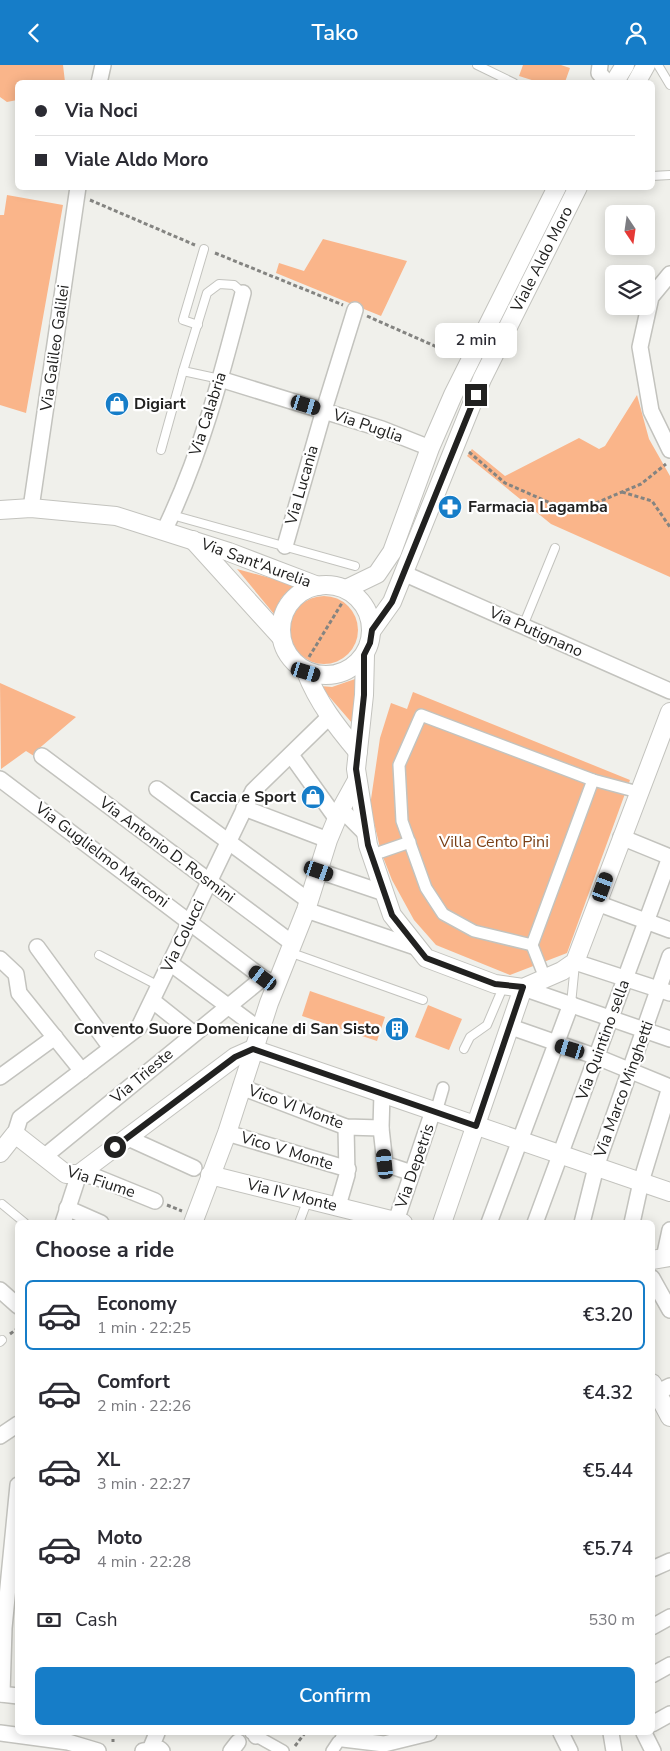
<!DOCTYPE html>
<meta charset="utf-8">
<style>
:root{--surface:#fff;--page:#f2f2f3;--text:#2b2b33;--muted:#7c7c81;--line:#e1e1e2;--accent:#167dc8}
body{margin:0;font-family:"Nunito Sans",sans-serif;background:var(--page);color:var(--text);height:100vh;display:flex;flex-direction:column;font-size:19px;white-space:nowrap}
*{box-sizing:border-box;margin:0}
p{font-size:16px;color:var(--muted)}
.icon{flex:none;width:28px;height:28px;fill:none;stroke:currentColor;stroke-width:2;stroke-linecap:round;stroke-linejoin:round}
.map{position:relative;flex:1;overflow:hidden}
.details{position:absolute;left:15px;top:1155px;width:640px;height:515px;display:flex;flex-direction:column;background:var(--surface);border-radius:8px;box-shadow:0 2px 12px #0003}
.details>*{flex:none}
.hud{position:absolute;left:15px;top:15px;width:640px;height:110px;border-radius:8px;box-shadow:0 2px 12px #0003;display:grid;align-content:center;height:110px;padding:0 20px;background:var(--surface)}
.needle{width:32px;rotate:167deg}
.fabs{position:absolute;left:605px;top:140px;display:grid;gap:10px}
.fabs a{display:grid;place-items:center;width:50px;height:50px;border-radius:8px;background:var(--surface);box-shadow:0 2px 12px #0003;font-size:25px}
.end{position:absolute;width:22px;height:22px;margin:-11px;border:6px solid #212120;background:#fff;box-shadow:0 0 0 2px #fff}
.from{border-radius:50%}
.bubble{position:absolute;height:35px;border-radius:8px;background:var(--surface);box-shadow:0 2px 12px #0003;font-size:16px;font-weight:600;line-height:35px;text-align:center}
.car{position:absolute;width:15px;height:30px;margin:-15px -8px;border-radius:6px;box-shadow:0 0 4px 1px #0007;background:linear-gradient(#222 24%,#8ab4d8 0 40%,#222 0 76%,#8ab4d8 0 86%,#222 0)}
.hud b{display:flex;align-items:center;gap:18px;height:48px;font-size:19px}
.hud b+b{border-top:1px solid var(--line)}
.hud i{width:12px;height:12px;background:var(--text)}
ul{padding:0;list-style:none}
li{display:flex;align-items:center;gap:15px;height:70px;margin:0 10px 8px;padding:0 10px;border:2px solid transparent;border-radius:8px}
li div{flex:1}
li b{display:block;font-size:19px}
li em{font-style:normal;font-weight:600}
li.current{border-color:var(--accent)}
li>.icon{width:45px;height:45px;stroke-width:1.5}
h2{padding:0 20px;font-size:22px;line-height:60px}
.pay{display:flex;align-items:center;gap:12px;height:55px;padding:0 20px;font-size:19px}
.pay p{margin-inline-start:auto}
.primary-button{display:flex;gap:10px;margin-top:auto;padding:10px 20px}
.primary-button a{flex:1;height:58px;border-radius:8px;background:var(--accent);color:#fff;font-size:20px;font-weight:600;line-height:58px;text-align:center}
header{display:flex;justify-content:space-between;align-items:center;height:65px;padding:0 20px;background:var(--accent);color:#fff;font-size:22px;font-weight:600}
.map>svg:first-child{display:block}
.green{fill:#fab58a}
.lines{fill:none;stroke-linecap:round;stroke-linejoin:round}
.service-casing{stroke:#c3c3be;stroke-width:10}
.pedestrian-casing{stroke:#c3c3be;stroke-width:14}
.minor-casing{stroke:#c3c3be;stroke-width:18}
.tertiary-casing{stroke:#c3c3be;stroke-width:20}
.path{stroke:#848481;stroke-width:3;stroke-dasharray:4 2.5;stroke-linecap:butt}
.service{stroke:#fff;stroke-width:8}
.pedestrian{stroke:#fff;stroke-width:11}
.minor{stroke:#fff;stroke-width:15}
.tertiary{stroke:#fff;stroke-width:18}
.route{stroke:#212120;stroke-width:6}
.labels{text-anchor:middle;dominant-baseline:central;stroke-width:4.5;stroke-linejoin:round;paint-order:stroke}
.street-label{font-size:16px;fill:#212120;stroke:#fff}
.poi-label{font-size:16px;font-weight:bold;fill:#212120;stroke:#fff;text-anchor:start}
.park-label{font-size:16px;fill:#793f16;stroke:#fff}
</style>
<header><svg class="icon" aria-label="back" viewBox="0 0 24 24"><path d="M15 5l-7 7 7 7"/></svg>Tako<svg class="icon" aria-label="person" viewBox="0 0 24 24"><circle cx="12" cy="8" r="4"/><path d="M4 21q1-7 8-7t8 7"/></svg></header>
<div class="map">
<svg width="670" height="1686" viewBox="0 0 670 1686">
<rect width="100%" height="100%" fill="#f0f0eb"/>
<g class="green">
<path d="M0,0H63L65,17L18,18L17,35L7,37L0,32Z"/>
<path d="M523,0H561L570,3L565,17H538L519,11Z"/>
<path d="M7,130L63,140L26,348L0,340V150H4Z"/>
<path d="M323,174L407,196L381,251L276,208L279,198L304,206Z"/>
<path d="M637,330L649,374L670,411V512L551,459L467,391L472,384L505,411L579,373L599,384L605,381Z"/>
<path d="M237,504L296,520C283,528 279,535 274,549Z"/>
<circle cx="324" cy="565" r="34"/>
<path d="M358,613L352,658L320,621L332,622Z"/>
<path d="M0,618L76,652L36,686L34,691L26,686L1,704Z"/>
<path d="M413,627L630,715L567,888L510,910L436,880L414,855L392,815L381,787L370,741L380,673L391,638L407,644Z"/>
<path d="M310,926L385,952L377,976L302,951Z"/>
<path d="M428,940L462,954L449,985L415,972Z"/>
</g>
<g class="lines">
<g class="service-casing">
<g id="service">
<path d="M477,0L514,18"/>
<path d="M658,0L670,20"/>
<path d="M652,111L670,110"/>
<path d="M198,260L183,255L204,184"/>
<path d="M220,314L183,306L207,228L219,219L234,220L243,228"/>
<path d="M161,385L183,306"/>
<path d="M172,450L355,501"/>
<path d="M523,561L555,483"/>
<path d="M289,887L423,935"/>
<path d="M99,890L159,921"/>
<path d="M571,939L575,899"/>
<path d="M464,984L470,972L487,960L504,920"/>
<path d="M2,1139L25,1158"/>
<path d="M299,1158L308,1134"/>
<path d="M0,1277L2,1275"/>
</g>
</g>
<g class="pedestrian-casing">
<g id="pedestrian">
<path d="M421,650L593,715L532,880L474,866L443,849L426,823L402,756L399,700Z"/>
<path d="M593,715L638,727"/>
<path d="M381,787L410,777"/>
<path d="M532,880L545,913"/>
<path d="M436,1047L443,1023"/>
<path d="M251,1668L283,1686"/>
<path d="M332,1686L338,1677L343,1674"/>
</g>
</g>
<g class="minor-casing">
<g id="minor">
<path d="M600,0L599,8L608,18"/>
<path d="M99,18L103,0"/>
<path d="M670,209L651,232L640,282L651,346L670,385"/>
<path d="M220,314L382,364L430,383"/>
<path d="M31,443L78,122"/>
<path d="M164,466C201,390 222,309 243,228"/>
<path d="M285,481L324,345L355,245"/>
<path d="M403,508L670,626"/>
<path d="M291,690L336,753"/>
<path d="M42,691L292,878"/>
<path d="M0,714L263,913L276,919"/>
<path d="M157,724L309,836"/>
<path d="M244,743L328,775"/>
<path d="M341,744L366,769"/>
<path d="M621,772L670,792"/>
<path d="M319,806L384,828"/>
<path d="M597,838L670,865"/>
<path d="M306,845L418,883"/>
<path d="M37,882L111,983"/>
<path d="M0,894L16,909L19,928L82,1006"/>
<path d="M575,897L670,928"/>
<path d="M170,898L260,965"/>
<path d="M523,923L670,974"/>
<path d="M153,936L193,968"/>
<path d="M511,962L597,992L670,1022"/>
<path d="M0,1012L55,972"/>
<path d="M241,1022L346,1062L381,1063"/>
<path d="M382,1028L381,1063L385,1099L412,1108"/>
<path d="M227,1068L348,1104"/>
<path d="M15,1069L20,1053L139,962L253,726L329,652"/>
<path d="M128,1073L194,1103"/>
<path d="M45,1091L263,913"/>
<path d="M338,1141L347,1110L346,1062"/>
<path d="M67,1143L101,1158"/>
<path d="M396,1156L433,1046"/>
<path d="M63,1158L79,1109L96,1112L155,1136"/>
<path d="M489,1158L571,939"/>
<path d="M535,1158L670,792"/>
<path d="M582,1158L596,1102L670,891"/>
<path d="M632,1158L641,1117L670,1022"/>
<path d="M664,1193L670,1165"/>
<path d="M652,1213L670,1245"/>
<path d="M0,1225L18,1241"/>
<path d="M652,1330L670,1321"/>
<path d="M0,1371L18,1359"/>
<path d="M652,1504L670,1496"/>
<path d="M652,1562L670,1552"/>
<path d="M652,1610L670,1600"/>
<path d="M0,1629L18,1631"/>
<path d="M2,1629L4,1563L18,1420"/>
<path d="M652,1659L670,1649"/>
<path d="M0,1668L68,1677L98,1686"/>
<path d="M561,1668L570,1686"/>
<path d="M611,1668L614,1686"/>
<path d="M644,1668L653,1686"/>
<path d="M256,1671L258,1668"/>
<path d="M343,1674L384,1679L429,1668"/>
<path d="M150,1685L157,1668"/>
<path d="M143,1686L160,1684L162,1686"/>
<path d="M231,1686L238,1677"/>
</g>
</g>
<g class="tertiary-casing">
<g id="tertiary">
<path d="M614,18L625,0"/>
<path d="M636,18L646,0"/>
<path d="M0,445L31,443L116,451L229,487L318,521"/>
<path d="M193,475L280,571"/>
<circle cx="326" cy="565" r="45"/>
<path d="M346,524L377,509L392,487L430,383L453,330L557,122"/>
<path d="M372,565L392,537L482,314L578,122"/>
<path d="M365,590L364,630L356,704L368,780L392,850L426,893L495,919L523,923L562,906L575,897L670,647"/>
<path d="M306,607C318,638 337,662 358,687"/>
<path d="M0,1088L15,1069L66,1109H79L235,992L253,984L670,1127"/>
<path d="M210,1110L403,1158"/>
<path d="M193,1158L227,1068L269,938L306,845L328,775L341,744L357,715"/>
<path d="M442,1158L523,923"/>
<path d="M652,1195L670,1192"/>
<path d="M652,1318L670,1352"/>
</g>
</g>
<g class="path">
<path d="M90,135L195,180"/>
<path d="M215,188L343,240"/>
<path d="M367,251L455,290"/>
<path d="M469,387L505,418L555,440L596,438L641,419L666,399"/>
<path d="M622,427L652,436L670,462"/>
<path d="M309,592L342,538"/>
<path d="M167,1140L182,1146"/>
<path d="M10,1269L18,1263"/>
<path d="M113,1677V1674"/>
<path d="M295,1681L305,1668"/>
</g>
<use href="#service" class="service"/>
<use href="#pedestrian" class="pedestrian"/>
<use href="#minor" class="minor"/>
<use href="#tertiary" class="tertiary"/>
</g>
<g class="lines">
<path class="route" d="M115,1082L235,992L253,984L476,1061L523,922L495,919L426,893L392,850L368,780L356,704L364,630V590L370,578L372,565L392,537L476,330"/>
</g>
<defs>
<g id="shop-disc" transform="scale(1.25)"><circle r="9.5" fill="#167dc8" stroke="#fff"/><path d="M-5-2.5h2.3a2.7 3.5 0 0 1 5.4 0H5L5.5 6h-11ZM-1.5-2.5h3a1.5 2.3 0 0 0-3 0Z" fill="#fff"/></g>
<g id="pharmacy-disc" transform="scale(1.25)"><circle r="9.5" fill="#167dc8" stroke="#fff"/><path d="M-2-6h4v4h4v4h-4v4h-4v-4h-4v-4h4Z" fill="#fff"/></g>
<g id="building-disc" transform="scale(1.25)"><circle r="9.5" fill="#167dc8" stroke="#fff"/><path d="M-4-6H4V6H1V3H-1V6H-4ZM-2.5-4.3h1.7v1.8h-1.7ZM.8-4.3h1.7v1.8H.8ZM-2.5-1h1.7V.8h-1.7ZM.8-1h1.7V.8H.8Z" fill="#fff"/></g>
</defs>
<g fill-rule="evenodd">
<use href="#shop-disc" x="117" y="339"/>
<use href="#pharmacy-disc" x="450" y="442"/>
<use href="#shop-disc" x="313" y="732"/>
<use href="#building-disc" x="397" y="964"/>
</g>
<g class="labels">
<g class="street-label">
<text transform="translate(542 194) rotate(-63)">Viale Aldo Moro</text>
<text transform="translate(55 283) rotate(-82)">Via Galileo Galilei</text>
<text transform="translate(208 349) rotate(-72)">Via Calabria</text>
<text transform="translate(368 361) rotate(19)">Via Puglia</text>
<text transform="translate(302 420) rotate(-74)">Via Lucania</text>
<text transform="translate(256 498) rotate(20)">Via Sant'Aurelia</text>
<text transform="translate(536 567) rotate(24)">Via Putignano</text>
<text transform="translate(167 785) rotate(37)">Via Antonio D. Rosmini</text>
<text transform="translate(102 790) rotate(37)">Via Guglielmo Marconi</text>
<text transform="translate(183 871) rotate(-64)">Via Colucci</text>
<text transform="translate(603 975) rotate(-70)">Via Quintino sella</text>
<text transform="translate(142 1011) rotate(-40)">Via Trieste</text>
<text transform="translate(624 1024) rotate(-70)">Via Marco Minghetti</text>
<text transform="translate(296 1042) rotate(20)">Vico VI Monte</text>
<text transform="translate(287 1086) rotate(17)">Vico V Monte</text>
<text transform="translate(415 1101) rotate(-71)">Via Depetris</text>
<text transform="translate(101 1117) rotate(18)">Via Fiume</text>
<text transform="translate(292 1130) rotate(14)">Via IV Monte</text>
</g>
<g class="poi-label">
<text x="134" y="339">Digiart</text>
<text x="468" y="442">Farmacia Lagamba</text>
<text x="296" y="732" text-anchor="end">Caccia e Sport</text>
<text x="380" y="964" text-anchor="end">Convento Suore Domenicane di San Sisto</text>
</g>
<g class="park-label">
<text x="494" y="777">Villa Cento Pini</text>
</g>
</g>
</svg>
<div class="fabs">
<a><svg class="needle" viewBox="-14 -14 28 28"><path d="M0-13l5 13h-10z" fill="#e53935"/><path d="M0 13l5-13h-10z" fill="#7c7c81"/></svg></a>
<a><svg class="icon" aria-label="layers" viewBox="0 0 24 24"><path d="M12 4l9 5-9 5-9-5zM3 14l9 5 9-5"/></svg></a>
</div>
<i class="end from" style="left:115px;top:1082px"></i>
<i class="end" style="left:476px;top:330px"></i>
<div class="bubble" style="left:435px;top:258px;width:82px">2 min</div>
<i class="car" style="left:306px;top:340px;rotate:107deg"></i>
<i class="car" style="left:306px;top:607px;rotate:107deg"></i>
<i class="car" style="left:319px;top:806px;rotate:109deg"></i>
<i class="car" style="left:603px;top:822px;rotate:20deg"></i>
<i class="car" style="left:263px;top:913px;rotate:307deg"></i>
<i class="car" style="left:570px;top:984px;rotate:287deg"></i>
<i class="car" style="left:385px;top:1099px;rotate:354deg"></i>
<div class="hud">
<b><i class="from"></i>Via Noci</b>
<b><i></i>Viale Aldo Moro</b>
</div>
<section class="details">
<h2>Choose a ride</h2>
<ul>
<li class="current"><svg class="icon" aria-label="car" viewBox="0 0 24 24"><path d="M5 17H2v-5l4-1 3-4h7l3 4 3 1v5h-3M9 17h6M6 11h13"/><circle cx="7" cy="17" r="2"/><circle cx="17" cy="17" r="2"/></svg><div><b>Economy</b><p>1 min · 22:25</p></div><em>€3.20</em></li>
<li><svg class="icon" aria-label="car" viewBox="0 0 24 24"><path d="M5 17H2v-5l4-1 3-4h7l3 4 3 1v5h-3M9 17h6M6 11h13"/><circle cx="7" cy="17" r="2"/><circle cx="17" cy="17" r="2"/></svg><div><b>Comfort</b><p>2 min · 22:26</p></div><em>€4.32</em></li>
<li><svg class="icon" aria-label="car" viewBox="0 0 24 24"><path d="M5 17H2v-5l4-1 3-4h7l3 4 3 1v5h-3M9 17h6M6 11h13"/><circle cx="7" cy="17" r="2"/><circle cx="17" cy="17" r="2"/></svg><div><b>XL</b><p>3 min · 22:27</p></div><em>€5.44</em></li>
<li><svg class="icon" aria-label="car" viewBox="0 0 24 24"><path d="M5 17H2v-5l4-1 3-4h7l3 4 3 1v5h-3M9 17h6M6 11h13"/><circle cx="7" cy="17" r="2"/><circle cx="17" cy="17" r="2"/></svg><div><b>Moto</b><p>4 min · 22:28</p></div><em>€5.74</em></li>
</ul>
<div class="pay"><svg class="icon" aria-label="cash" viewBox="0 0 24 24"><path d="M3 7h18v10H3z"/><circle cx="12" cy="12" r="2"/></svg>Cash<p>530 m</p></div>
<div class="primary-button"><a>Confirm</a></div>
</section>
</div>
